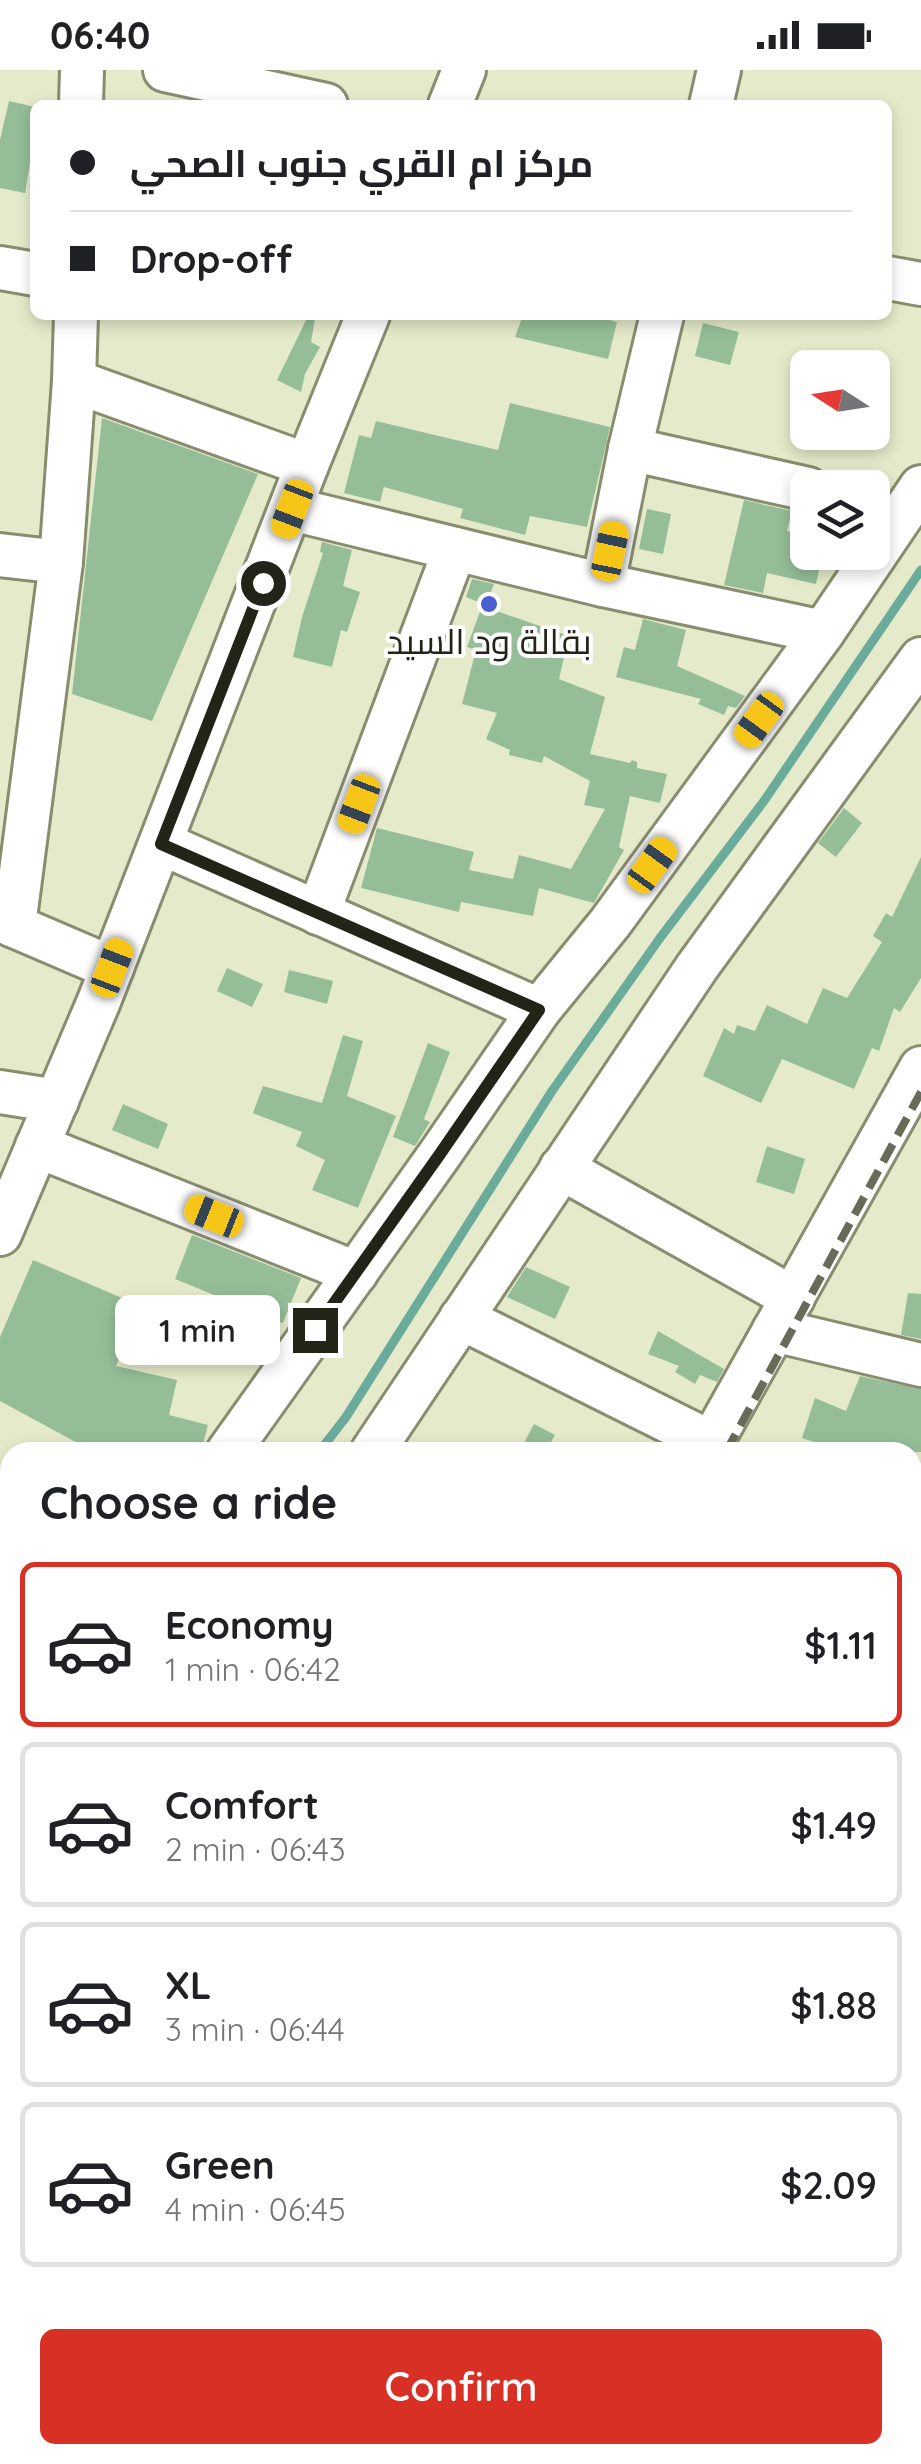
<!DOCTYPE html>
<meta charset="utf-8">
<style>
:root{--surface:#fff;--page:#f6f6f6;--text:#202124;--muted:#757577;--line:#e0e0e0;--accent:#d93025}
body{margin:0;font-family:Quicksand,Cairo,sans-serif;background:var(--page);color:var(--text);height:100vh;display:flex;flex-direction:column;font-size:38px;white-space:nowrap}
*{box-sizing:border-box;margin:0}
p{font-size:32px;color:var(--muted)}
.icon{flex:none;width:55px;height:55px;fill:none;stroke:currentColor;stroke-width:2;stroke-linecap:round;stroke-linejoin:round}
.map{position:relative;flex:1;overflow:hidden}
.sheet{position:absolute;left:0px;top:1372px;width:922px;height:1022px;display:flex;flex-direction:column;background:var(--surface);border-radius:30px 30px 0 0;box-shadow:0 5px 15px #0003}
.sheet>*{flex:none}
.top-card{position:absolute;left:30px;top:30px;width:862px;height:220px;border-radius:15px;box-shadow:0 5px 15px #0003;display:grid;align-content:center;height:220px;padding:0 40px;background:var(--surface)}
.needle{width:65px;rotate:282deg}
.buttons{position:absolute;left:790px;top:280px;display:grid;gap:20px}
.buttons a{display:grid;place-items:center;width:100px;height:100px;border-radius:15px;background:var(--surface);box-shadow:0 5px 15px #0003;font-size:50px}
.end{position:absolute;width:45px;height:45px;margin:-22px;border:12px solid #222418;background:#fff;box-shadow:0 0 0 5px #fff}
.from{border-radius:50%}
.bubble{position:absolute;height:70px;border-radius:15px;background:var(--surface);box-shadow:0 5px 15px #0003;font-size:32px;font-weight:600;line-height:70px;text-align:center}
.car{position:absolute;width:30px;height:60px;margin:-30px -15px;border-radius:12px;box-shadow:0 0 8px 2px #0007;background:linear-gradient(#f5c518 24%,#345 0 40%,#f5c518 0 76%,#345 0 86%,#f5c518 0)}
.top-card b{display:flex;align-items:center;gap:35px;height:95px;font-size:38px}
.top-card b+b{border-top:2px solid var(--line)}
.top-card i{width:25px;height:25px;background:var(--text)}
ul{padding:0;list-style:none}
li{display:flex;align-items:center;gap:30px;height:165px;margin:0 20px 15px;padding:0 20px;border:5px solid var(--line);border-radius:15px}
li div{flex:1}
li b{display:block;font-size:38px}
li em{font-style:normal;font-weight:600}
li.current{border-color:var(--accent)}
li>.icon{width:90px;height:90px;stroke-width:1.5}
h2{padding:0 40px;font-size:45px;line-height:120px}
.primary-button{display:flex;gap:20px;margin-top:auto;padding:20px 40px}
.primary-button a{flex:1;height:115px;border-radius:15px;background:var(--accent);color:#fff;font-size:40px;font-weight:600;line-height:115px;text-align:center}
.status{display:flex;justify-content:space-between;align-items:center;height:70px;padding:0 50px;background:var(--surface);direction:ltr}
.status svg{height:28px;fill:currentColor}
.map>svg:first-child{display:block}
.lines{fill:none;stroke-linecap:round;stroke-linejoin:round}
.stream{stroke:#6aab9c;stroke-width:9}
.building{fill:#95be98}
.minor-casing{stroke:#888d6f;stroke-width:48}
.minor{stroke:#fff;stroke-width:42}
.rail{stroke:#676b57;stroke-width:8;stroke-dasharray:20 10;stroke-linecap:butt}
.route{stroke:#222418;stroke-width:12}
.poi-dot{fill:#4a60d5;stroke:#fff;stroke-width:4}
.labels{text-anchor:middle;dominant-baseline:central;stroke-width:8;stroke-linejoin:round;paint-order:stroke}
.poi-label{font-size:35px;fill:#222418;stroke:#fff}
</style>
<div class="status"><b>06:40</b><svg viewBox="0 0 49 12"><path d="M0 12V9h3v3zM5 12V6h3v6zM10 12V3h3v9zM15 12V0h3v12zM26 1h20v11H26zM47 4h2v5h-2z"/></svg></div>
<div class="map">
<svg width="921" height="2394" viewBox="0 0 921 2394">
<rect width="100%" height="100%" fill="#e5ebca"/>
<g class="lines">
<g class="stream">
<path d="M319,1382L346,1347L552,1021L660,868L764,731L921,500"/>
<path d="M0,2057L10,2027"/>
</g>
</g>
<g class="building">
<path d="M9,31L35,37V63L25,123L0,118V70Z"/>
<path d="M523,245H587L617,252L608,289L515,267Z"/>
<path d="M308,246L315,249L311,272L320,277L305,304L301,322L277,310Z"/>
<path d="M703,253L739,262L730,295L695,286Z"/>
<path d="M510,333L610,357L587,457L530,446L525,465L460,448L463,439L384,417L380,432L344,423L359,365L371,368L376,351L498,380Z"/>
<path d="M102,348L258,404L152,651L72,624Z"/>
<path d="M744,430L792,441L787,461L808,466V482H823L816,514L767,503L763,523L724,515Z"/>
<path d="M647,439L671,444L663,484L639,479Z"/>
<path d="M322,472L352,480L343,516L360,522L347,562L341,560L332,597L293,587L302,547L323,483L320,482Z"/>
<path d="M472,509L494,514L486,535L466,527Z"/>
<path d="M482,536L569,566L559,609L605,627L590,684L630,693L632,690L637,692V698L667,704L660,733L630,726L619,777L624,780L594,833L539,818L533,846L461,832L459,842L361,818L377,758L474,782L469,800L513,809L519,785L571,799L605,739L584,735L590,711L544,686L542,693L509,685L510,680L486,669L497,643L462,634L476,580L467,577Z"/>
<path d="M643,549L686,560L677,596L745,626L736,638L728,636L724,645L698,634L701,629L616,607L624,577L635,580Z"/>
<path d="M844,738L862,753L836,787L818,773Z"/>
<path d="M921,787V908L900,942L894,938L879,981L872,978L854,1019L782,989L761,1033L703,1006L724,958L734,964L737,955L755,961L767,935L807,954L823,918L847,928L882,872L873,866L886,843L892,847Z"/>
<path d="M227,898L263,914L252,937L217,921Z"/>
<path d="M289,900L333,911L327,934L284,922Z"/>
<path d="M343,965L363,971L347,1026L396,1046L358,1138L312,1120L325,1090L296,1076L302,1062L253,1043L263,1016L322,1033Z"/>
<path d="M428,973L450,982L424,1049L430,1052L415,1076L393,1067Z"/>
<path d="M123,1034L168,1054L158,1079L112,1060Z"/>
<path d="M767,1076L805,1089L794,1124L756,1112Z"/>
<path d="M192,1165L301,1208L283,1253L175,1209Z"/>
<path d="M33,1190L141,1236L116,1296L177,1310L169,1345L208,1355L201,1382H94L0,1331V1267Z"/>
<path d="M526,1197L570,1217L555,1249L507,1227Z"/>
<path d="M908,1223L921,1224V1269L901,1265Z"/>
<path d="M658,1261L724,1299L717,1312L700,1305L695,1314L675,1302L679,1296L648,1284Z"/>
<path d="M860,1306L921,1319V1382H828L830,1377L802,1368L815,1328L846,1341Z"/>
<path d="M534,1354L555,1365L545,1382H519Z"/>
</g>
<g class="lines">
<g class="minor-casing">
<g id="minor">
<path d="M165,0L326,35"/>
<path d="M81,35L82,0"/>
<path d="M450,35L464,0"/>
<path d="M711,35L719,0"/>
<path d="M0,198L35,204"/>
<path d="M888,208L921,214"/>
<path d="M74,311L307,395"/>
<path d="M630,379L808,419"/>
<path d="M292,439L603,515L823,562"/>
<path d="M0,485L61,492"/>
<path d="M603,515L630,379L662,245"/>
<path d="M161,773L539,940"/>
<path d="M318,843L455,479"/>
<path d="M0,850L112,898"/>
<path d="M14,856L61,492L74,311L76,245"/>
<path d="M0,1022L57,1031"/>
<path d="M37,1076L356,1203"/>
<path d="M561,1098L793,1228"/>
<path d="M0,1164L99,931L307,395L368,245"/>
<path d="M461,1248L712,1373"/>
<path d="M774,1260L921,1295"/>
<path d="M228,1382L440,1084L539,940L610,853L823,562L921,417"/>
<path d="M372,1382L697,897L921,589"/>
<path d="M706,1382L921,998"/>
<path d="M912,1578L921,1548"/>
<path d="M912,1676L921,1678"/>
<path d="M0,1736L10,1741"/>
<path d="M0,1801L10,1774"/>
<path d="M912,1833L921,1805"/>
<path d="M912,2017L921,2020"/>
<path d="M912,2131L921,2134"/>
<path d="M0,2153L10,2157"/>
<path d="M912,2351L921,2353"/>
<path d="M166,2394L169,2385"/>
<path d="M763,2394L765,2385"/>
</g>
</g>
<use href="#minor" class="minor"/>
<g class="rail">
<path d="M726,1382L921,1022"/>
<path d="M194,2394L197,2385"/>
</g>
</g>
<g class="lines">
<path class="route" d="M263,513L161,774L539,940L440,1084L315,1260"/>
</g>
<circle class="poi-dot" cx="489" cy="534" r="10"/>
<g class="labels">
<g class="poi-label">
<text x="489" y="571">بقالة ود السيد</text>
</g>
</g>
</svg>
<div class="buttons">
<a><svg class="needle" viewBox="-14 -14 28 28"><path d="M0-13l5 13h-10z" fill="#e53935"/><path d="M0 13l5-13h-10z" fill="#757577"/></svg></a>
<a><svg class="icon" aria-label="layers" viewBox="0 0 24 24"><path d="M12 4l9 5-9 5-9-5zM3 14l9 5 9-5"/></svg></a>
</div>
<i class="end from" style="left:263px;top:513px"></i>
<i class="end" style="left:315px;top:1260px"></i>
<div class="bubble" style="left:115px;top:1225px;width:165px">1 min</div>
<i class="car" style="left:292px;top:439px;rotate:201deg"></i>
<i class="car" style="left:610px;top:481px;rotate:12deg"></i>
<i class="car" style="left:759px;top:650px;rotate:216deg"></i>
<i class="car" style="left:359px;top:734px;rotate:201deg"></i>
<i class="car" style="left:652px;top:795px;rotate:36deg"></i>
<i class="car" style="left:112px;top:898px;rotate:21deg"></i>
<i class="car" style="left:214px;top:1146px;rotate:292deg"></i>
<div class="top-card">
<b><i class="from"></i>مركز ام القري جنوب الصحي</b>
<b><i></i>Drop-off</b>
</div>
<section class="sheet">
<h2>Choose a ride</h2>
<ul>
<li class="current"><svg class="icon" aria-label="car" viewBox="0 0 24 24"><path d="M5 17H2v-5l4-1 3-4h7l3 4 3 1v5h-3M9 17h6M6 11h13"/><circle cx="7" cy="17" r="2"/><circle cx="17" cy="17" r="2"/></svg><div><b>Economy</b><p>1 min · 06:42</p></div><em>$1.11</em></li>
<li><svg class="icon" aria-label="car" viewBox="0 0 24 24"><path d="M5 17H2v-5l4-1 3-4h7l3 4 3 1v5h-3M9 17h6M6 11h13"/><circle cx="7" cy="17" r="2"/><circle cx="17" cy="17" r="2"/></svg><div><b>Comfort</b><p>2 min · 06:43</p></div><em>$1.49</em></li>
<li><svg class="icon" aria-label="car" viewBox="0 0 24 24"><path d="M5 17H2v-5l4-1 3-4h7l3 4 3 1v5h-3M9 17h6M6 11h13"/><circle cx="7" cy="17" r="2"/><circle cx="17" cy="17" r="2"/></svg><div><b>XL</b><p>3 min · 06:44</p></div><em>$1.88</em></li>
<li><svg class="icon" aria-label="car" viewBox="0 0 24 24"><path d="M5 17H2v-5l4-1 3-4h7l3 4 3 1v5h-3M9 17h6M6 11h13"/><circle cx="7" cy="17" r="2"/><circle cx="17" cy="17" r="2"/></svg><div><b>Green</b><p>4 min · 06:45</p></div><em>$2.09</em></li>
</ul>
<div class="primary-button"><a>Confirm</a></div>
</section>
</div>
